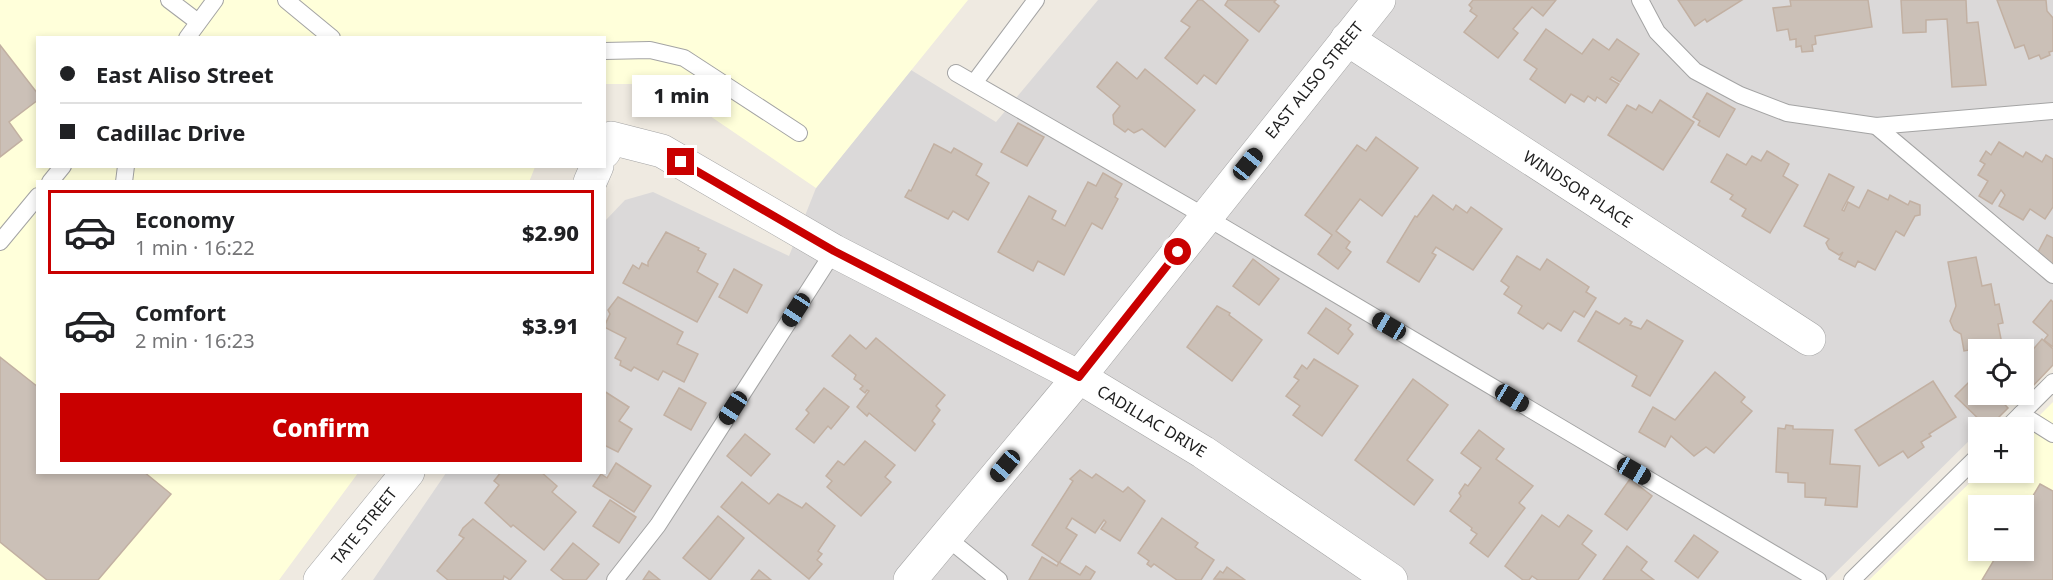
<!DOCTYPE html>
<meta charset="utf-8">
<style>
:root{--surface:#fff;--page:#f6f6f6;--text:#202124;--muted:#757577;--line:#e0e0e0;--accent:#c90000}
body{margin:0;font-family:"Noto Sans",sans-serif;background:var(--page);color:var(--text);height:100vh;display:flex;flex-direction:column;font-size:22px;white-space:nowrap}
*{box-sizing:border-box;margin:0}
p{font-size:20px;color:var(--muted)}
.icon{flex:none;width:33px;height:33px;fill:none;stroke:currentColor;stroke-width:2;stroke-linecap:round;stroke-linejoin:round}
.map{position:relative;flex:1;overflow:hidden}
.details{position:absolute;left:36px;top:180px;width:570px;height:294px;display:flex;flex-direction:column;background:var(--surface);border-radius:0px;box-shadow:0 3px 9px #0003}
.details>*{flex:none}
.top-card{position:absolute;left:36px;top:36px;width:570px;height:132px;border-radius:0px;box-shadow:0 3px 9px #0003;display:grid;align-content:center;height:132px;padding:0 24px;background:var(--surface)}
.fabs{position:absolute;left:1968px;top:339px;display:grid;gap:12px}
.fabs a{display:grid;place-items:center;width:66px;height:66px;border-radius:0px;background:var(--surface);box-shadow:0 3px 9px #0003;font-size:30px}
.end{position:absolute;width:27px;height:27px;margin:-14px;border:8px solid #c90000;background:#fff;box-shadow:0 0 0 3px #fff}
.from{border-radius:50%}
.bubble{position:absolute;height:42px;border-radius:0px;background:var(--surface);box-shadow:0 3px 9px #0003;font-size:20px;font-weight:800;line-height:42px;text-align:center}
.car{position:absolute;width:18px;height:36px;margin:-18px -9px;border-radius:8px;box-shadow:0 0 4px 2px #0007;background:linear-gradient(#222 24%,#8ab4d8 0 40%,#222 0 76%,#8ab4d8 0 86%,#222 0)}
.top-card b{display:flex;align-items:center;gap:21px;height:57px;font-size:22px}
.top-card b+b{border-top:2px solid var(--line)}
.top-card i{width:15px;height:15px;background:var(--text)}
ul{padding:10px 0 0;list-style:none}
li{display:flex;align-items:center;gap:18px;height:84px;margin:0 12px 9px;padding:0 12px;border:3px solid transparent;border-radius:0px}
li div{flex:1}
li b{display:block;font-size:22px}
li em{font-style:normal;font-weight:800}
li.current{border-color:var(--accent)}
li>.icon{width:54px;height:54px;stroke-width:1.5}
.cta{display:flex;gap:12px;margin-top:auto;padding:12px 24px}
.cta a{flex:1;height:69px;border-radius:0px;background:var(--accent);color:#fff;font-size:24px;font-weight:800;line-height:69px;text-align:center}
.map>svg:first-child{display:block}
.residential{fill:#dbd9d9}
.education{fill:#ffffda;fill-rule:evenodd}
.building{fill:#cbc0b7;stroke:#c2b0a2;stroke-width:1.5}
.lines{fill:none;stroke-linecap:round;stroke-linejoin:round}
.service-casing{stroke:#a4a4a4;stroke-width:18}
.minor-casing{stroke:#a4a4a4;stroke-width:34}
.service{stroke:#fff;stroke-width:16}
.minor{stroke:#fff;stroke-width:33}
.route{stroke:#c90000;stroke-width:8}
.labels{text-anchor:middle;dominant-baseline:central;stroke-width:5;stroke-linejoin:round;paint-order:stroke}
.street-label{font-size:16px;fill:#1d1d1d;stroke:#fff}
</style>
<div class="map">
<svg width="2053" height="580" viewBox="0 0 2053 580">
<rect width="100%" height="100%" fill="#efeae1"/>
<path class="residential" d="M1098,0H2053V358L2024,387V350H1978V394L2016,395L1983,427L1978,428V432L1828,580H373L446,473L604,472L605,221L625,200L653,192L789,256L816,188L911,70L996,122Z"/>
<g class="education">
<path d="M0,0H968L816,188L663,84H605L604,38H38V166L535,167L529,182H38V472L358,473L279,580H0Z"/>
<path d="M2053,402V580H1869L1980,473L2024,472V431ZM1978,506H2024V550H1978Z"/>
</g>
<g class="building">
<path d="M1198,0H1202L1248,40L1216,84L1204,75L1197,84L1165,58L1190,27L1181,21Z"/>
<path d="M1228,0H1276L1274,2L1279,6L1259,32L1225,5Z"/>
<path d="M1473,0H1556L1543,16L1532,7L1513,29L1518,33L1498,58L1464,32L1477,16L1470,11L1472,8L1469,5Z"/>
<path d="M1678,0H1742L1707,22L1705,19L1695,26Z"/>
<path d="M1790,0H1868L1872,27L1815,36L1816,44L1812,45L1813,51L1802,52L1801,46L1796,47V39L1790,40L1788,29L1777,31L1773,8L1791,6Z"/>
<path d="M1901,0H1966L1967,23L1978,22L1986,85L1952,87L1947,19L1926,20V32L1903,33Z"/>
<path d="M1997,0H2046L2047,11L2053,18V51L2049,52L2050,55L2041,59L2039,55L2029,59L2024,45L2015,48Z"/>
<path d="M1546,29L1582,54L1593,39L1609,50L1617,39L1639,54L1620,82L1612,77L1610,79L1619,84L1606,103L1597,97L1595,101L1588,96L1584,102L1571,94L1565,103L1530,79L1537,69L1524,60Z"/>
<path d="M0,45L38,94V100L9,122L22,140L0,157Z"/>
<path d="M1117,62L1137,79L1145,69L1195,110L1165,147L1142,129L1134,133L1128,129L1125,132L1114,124L1113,115L1120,106L1097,87Z"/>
<path d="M1707,93L1735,109L1719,137L1698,125L1700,121L1693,117Z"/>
<path d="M1660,100L1694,122L1663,170L1608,135L1627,105L1636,110L1639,105L1652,113Z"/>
<path d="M1018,123L1044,137L1027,166L1001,152Z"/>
<path d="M1376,137L1418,168L1382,216L1360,199L1336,231L1350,242L1346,248L1351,252L1338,269L1318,254L1332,235L1305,215L1357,145L1366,151Z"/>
<path d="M1999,142L2023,157L2026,152L2042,162L2046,155L2053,159V207L2045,219L2030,209L2023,220L1999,206L2005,195L2001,190L1992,204L1979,196L1988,181L1978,175L1985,164L1980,161L1986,151L1991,155Z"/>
<path d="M934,144L951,153L954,148L982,164L976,175L989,183L968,220L953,211L948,219L905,197L909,190L911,191Z"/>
<path d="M1767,151L1789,164L1783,176L1798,185L1770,233L1742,216L1746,209L1730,199L1733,195L1711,182L1727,154L1746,165L1752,156L1761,161Z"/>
<path d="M1103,173L1122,184L1115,197L1118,199L1102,229L1092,223L1064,275L1038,261L1033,271L998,252L1029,196L1056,211L1052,219L1065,226L1088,182L1096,186Z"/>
<path d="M1829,174L1854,187L1842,210L1844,211L1848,202L1859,208L1868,190L1888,200L1890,195L1908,205L1910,201L1920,205V215L1915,216L1904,236L1896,231L1875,270L1858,261L1855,267L1839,259L1843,252L1839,255L1829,249L1826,243L1829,239L1804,226Z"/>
<path d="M1433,195L1453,210L1456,205L1467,213L1471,207L1502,229L1473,270L1436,247L1432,253L1436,255L1419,282L1387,262L1415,216L1417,217Z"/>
<path d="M666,232L699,248L698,250L706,254L697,272L718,284L697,322L623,283L633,265L639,269L642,263L648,266V262Z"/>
<path d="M2047,235L2053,238V268L2037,254Z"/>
<path d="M1517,256L1540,270L1547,259L1589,287L1586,292L1596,298L1584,317L1574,311L1561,331L1548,323L1543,329L1518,313L1522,306L1504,294L1509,287L1501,281Z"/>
<path d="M1976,257L1982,286L1991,284L1995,305L1999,304L2003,323L1998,324L2002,344L1964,351L1961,334L1954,330L1950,321L1956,306L1948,262Z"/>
<path d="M1253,259L1279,279L1259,305L1233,286Z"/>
<path d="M734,269L762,285L747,313L719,297Z"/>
<path d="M618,297L683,332L677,344L698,354L684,382L663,371L658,380L634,367L631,371L620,365L621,361L615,358L626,338L604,327L610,314L608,310Z"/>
<path d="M2051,300L2053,302V347L2044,340L2048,335L2033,322Z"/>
<path d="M1217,306L1230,313L1229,315L1262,340L1232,381L1187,347Z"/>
<path d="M1326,308L1351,325L1348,329L1353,334L1338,354L1308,333Z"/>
<path d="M1596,311L1619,324L1625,318L1632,322L1630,325L1641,329L1647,320L1683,341L1650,396L1632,386L1637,376L1578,341Z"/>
<path d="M850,335L866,349L876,338L945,395L936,406L940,410L932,421L935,424L915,451L869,413L867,416L857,407L869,391L867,390L865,393L860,389L863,386L854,379L856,375L832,356Z"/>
<path d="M2042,339L2053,349V365L2033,386L2024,377V360Z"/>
<path d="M0,357L38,387V472H144L171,494L98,580H47L0,542Z"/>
<path d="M1314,359L1358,386L1322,436L1293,415L1300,406L1286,396L1299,380L1294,377L1302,365L1307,369Z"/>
<path d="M1715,372L1745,397L1741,402L1752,411L1714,453L1706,447L1694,456L1671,436L1665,447L1639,432L1653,407L1675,420Z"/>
<path d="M1413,379L1448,405L1407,460L1433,480L1414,505L1355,460Z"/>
<path d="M1971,380L1978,388V394H1995L2008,408L1988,428L1955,396Z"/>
<path d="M1933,381L1956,417L1929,434L1931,436L1921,442L1924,447L1908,458L1903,451L1879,466L1855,430Z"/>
<path d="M679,388L706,403L691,430L664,415Z"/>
<path d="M824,388L849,407L831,429L828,426L814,443L796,429L809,413L806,410Z"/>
<path d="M604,391L629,407L619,421L632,429L618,452L604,445Z"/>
<path d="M1786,425L1793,426V429L1833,430L1830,464L1860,466L1857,507L1825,505L1826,498L1805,497V483L1788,482V473L1776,472L1778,428L1785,429Z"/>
<path d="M1479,430L1504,449L1496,459L1533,486L1519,503L1525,508L1488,557L1470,543L1477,534L1471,530L1472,528L1450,511L1461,496L1459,493L1465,484L1468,486L1481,468L1461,453Z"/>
<path d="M745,434L770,454L751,476L727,456Z"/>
<path d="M865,441L895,465L885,477L891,482L861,516L827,487L832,481L826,476L838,461L844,465Z"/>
<path d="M616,463L651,486L634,512L593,486L601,474L607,478Z"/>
<path d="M1080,470L1092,478L1096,474L1123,492L1128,487L1145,501L1120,541L1101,529L1106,522L1104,520L1095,533L1072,518L1066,528L1077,535L1059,563L1032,545L1073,481L1070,479Z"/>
<path d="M501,472H541L557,486L552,492L576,512L544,550L513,525L511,527L485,503L499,485L494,481Z"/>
<path d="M1630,479L1652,496L1627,530L1605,514Z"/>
<path d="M742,482L769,504L778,494L802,508L806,503L835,526L818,551L822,554L817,560L822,564L809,579L721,507Z"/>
<path d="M2040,484L2053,491V580H1982L2000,550H2024V511Z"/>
<path d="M610,500L636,517L619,543L593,526Z"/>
<path d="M1542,515L1559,527L1568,515L1592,531L1582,544L1596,555L1578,580H1538L1532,576L1529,580H1523L1505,566Z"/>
<path d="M718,516L744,538L710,580L683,558Z"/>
<path d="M1162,518L1198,543L1195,547L1214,560L1201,580H1177L1154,564L1151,567L1147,564L1149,561L1138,553Z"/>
<path d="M473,519L526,561L510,580L504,576L503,580H448L437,571L464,538L459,535L463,528Z"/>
<path d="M1694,535L1718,552L1698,578L1675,561Z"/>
<path d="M573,543L599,564L586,580H564L551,570Z"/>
<path d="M1627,546L1647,562L1641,570L1654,580H1603Z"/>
<path d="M1042,557L1057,566L1059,562L1080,575L1086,566L1095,572L1090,580H1029Z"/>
<path d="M1227,567L1245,580L1214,579L1220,571L1223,573Z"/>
<path d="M759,570L771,580H751Z"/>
<path d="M649,571L660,580H643Z"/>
</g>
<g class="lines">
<g class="service-casing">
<g id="service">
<path d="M169,0L198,22"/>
<path d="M286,0L332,38"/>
<path d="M1640,0L1657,32L1695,71L1740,95L1787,113L1876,126L2053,111"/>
<path d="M187,38L215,0"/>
<path d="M604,51L650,50L684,58L799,133"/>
<path d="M956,73L1206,217L1818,580"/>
<path d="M974,83L1036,0"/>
<path d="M1876,126L2053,275"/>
<path d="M50,182L63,166"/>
<path d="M124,182L126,166"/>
<path d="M0,242L38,196"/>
<path d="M2021,414L2053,434"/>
<path d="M2007,428L2053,382"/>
<path d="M946,537L999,580"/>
<path d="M615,580L658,525L834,251"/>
<path d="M1852,580L1978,456"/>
</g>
</g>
<g class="minor-casing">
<g id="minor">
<path d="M1347,39L1809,339"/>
<path d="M604,152L611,138L662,151L834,251L1079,377L1203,452L1391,580"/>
<path d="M590,182L597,166"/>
<path d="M320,580L408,472"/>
<path d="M910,580L1079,377L1379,0"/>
</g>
</g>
<use href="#service" class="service"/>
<use href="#minor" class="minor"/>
</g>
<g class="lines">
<path class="route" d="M681,162L834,251L1079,377L1178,252"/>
</g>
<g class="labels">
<g class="street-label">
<text transform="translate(1314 80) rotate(-51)">EAST ALISO STREET</text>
<text transform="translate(1578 189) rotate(33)">WINDSOR PLACE</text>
<text transform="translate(1152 421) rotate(31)">CADILLAC DRIVE</text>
<text transform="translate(364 526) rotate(-51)">TATE STREET</text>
</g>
</g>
</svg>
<div class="fabs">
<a><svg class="icon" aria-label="locate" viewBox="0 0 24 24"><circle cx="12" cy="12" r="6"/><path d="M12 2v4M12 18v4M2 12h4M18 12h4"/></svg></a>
<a>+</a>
<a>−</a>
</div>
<i class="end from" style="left:1178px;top:252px"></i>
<i class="end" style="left:681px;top:162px"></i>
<div class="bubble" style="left:632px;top:75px;width:99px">1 min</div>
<i class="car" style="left:1248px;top:164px;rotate:39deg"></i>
<i class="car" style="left:796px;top:310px;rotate:213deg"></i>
<i class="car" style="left:1389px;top:326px;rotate:300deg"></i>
<i class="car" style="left:1512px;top:398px;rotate:121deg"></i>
<i class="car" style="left:733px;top:408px;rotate:213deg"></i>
<i class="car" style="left:1005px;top:466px;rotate:220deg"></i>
<i class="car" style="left:1634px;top:471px;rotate:120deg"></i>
<div class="top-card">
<b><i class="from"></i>East Aliso Street</b>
<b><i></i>Cadillac Drive</b>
</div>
<section class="details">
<ul>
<li class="current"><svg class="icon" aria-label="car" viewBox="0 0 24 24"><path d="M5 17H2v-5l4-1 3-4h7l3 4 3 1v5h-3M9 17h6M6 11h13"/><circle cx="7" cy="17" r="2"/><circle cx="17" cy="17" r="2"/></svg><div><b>Economy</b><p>1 min · 16:22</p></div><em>$2.90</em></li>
<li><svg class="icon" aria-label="car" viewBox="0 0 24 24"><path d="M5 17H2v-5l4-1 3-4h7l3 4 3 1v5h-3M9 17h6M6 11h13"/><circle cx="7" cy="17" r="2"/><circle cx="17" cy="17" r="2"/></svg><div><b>Comfort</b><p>2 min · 16:23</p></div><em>$3.91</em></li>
</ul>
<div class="cta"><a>Confirm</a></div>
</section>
</div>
